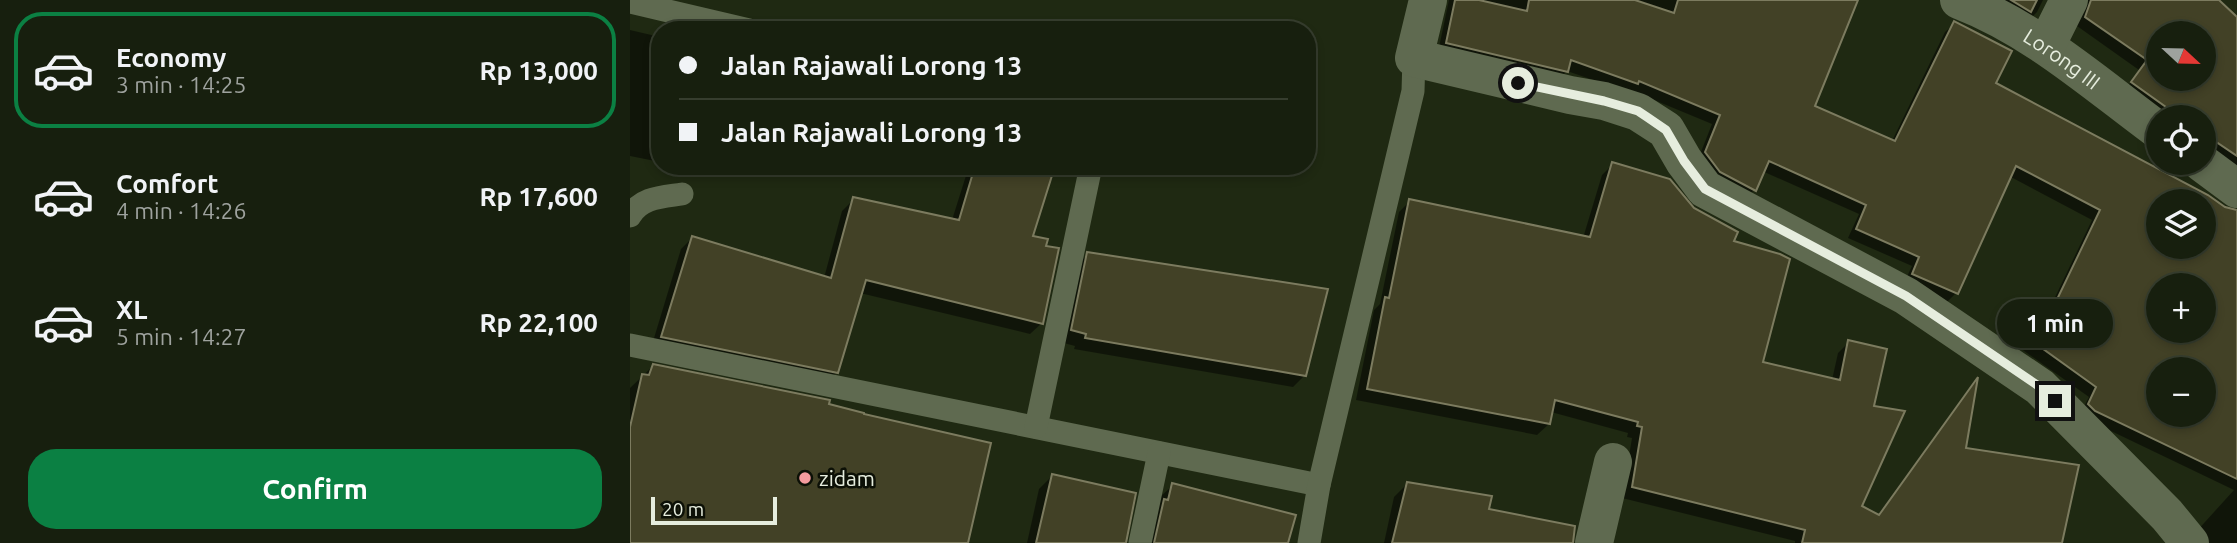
<!DOCTYPE html>
<meta charset="utf-8">
<style>
:root{--surface:#171f0e;--page:#202717;--text:#f1f3f6;--muted:#9ea29e;--line:#363d2e;--accent:#0b8043}
body{margin:0;font-family:Ubuntu,sans-serif;background:var(--page);color:var(--text);height:100vh;display:flex;flex-direction:column;font-size:26px;white-space:nowrap}
*{box-sizing:border-box;margin:0}
p{font-size:23px;color:var(--muted)}
.icon{flex:none;width:38px;height:38px;fill:none;stroke:currentColor;stroke-width:2;stroke-linecap:round;stroke-linejoin:round}
.map{position:relative;flex:1;overflow:hidden}
.side{display:flex;flex-direction:column;background:var(--surface);width:630px}
.side>*{flex:none}
.top-card{position:absolute;left:21px;top:21px;width:665px;height:154px;border-radius:28px;box-shadow:0 4px 10px #0003,0 0 0 2px var(--line);display:grid;align-content:center;height:154px;padding:0 28px;background:var(--surface)}
.needle{width:46px;rotate:112deg}
.buttons{position:absolute;left:1516px;top:21px;display:grid;gap:14px}
.buttons a{display:grid;place-items:center;width:70px;height:70px;border-radius:50%;background:var(--surface);box-shadow:0 4px 10px #0003,0 0 0 2px var(--line);font-size:35px}
.scale{position:absolute;left:21px;bottom:18px;width:126px;box-sizing:border-box;padding-left:7px;border:4px solid #e6edde;border-top:0;font-size:19px;line-height:24px;white-space:nowrap;color:#e6edde;-webkit-text-stroke:5px #0c1006;paint-order:stroke}
.end{position:absolute;width:32px;height:32px;margin:-16px;border:9px solid #e6edde;background:#111;box-shadow:0 0 0 4px #111}
.from{border-radius:50%}
.bubble{position:absolute;height:49px;border-radius:24px;background:var(--surface);box-shadow:0 4px 10px #0003,0 0 0 2px var(--line);font-size:23px;font-weight:600;line-height:49px;text-align:center}
.top-card b{display:flex;align-items:center;gap:24px;height:66px;font-size:26px}
.top-card b+b{border-top:2px solid var(--line)}
.top-card i{width:18px;height:18px;background:var(--text)}
ul{padding:12px 0 0;list-style:none}
li{display:flex;align-items:center;gap:21px;height:116px;margin:0 14px 10px;padding:0 14px;border:4px solid transparent;border-radius:28px}
li div{flex:1}
li b{display:block;font-size:26px}
li em{font-style:normal;font-weight:600}
li.on{border-color:var(--accent)}
li>.icon{width:63px;height:63px;stroke-width:1.5}
.button{display:flex;gap:14px;margin-top:auto;padding:14px 28px}
.button a{flex:1;height:80px;border-radius:28px;background:var(--accent);color:#fff;font-size:28px;font-weight:600;line-height:80px;text-align:center}
main{display:flex;flex:1;min-height:0}
.map>svg:first-child{display:block}
.shadow{fill:#0007;fill-rule:evenodd}
.building{fill:#424126;stroke:#7c7b5f;stroke-width:2;fill-rule:evenodd}
.lines{fill:none;stroke-linecap:round;stroke-linejoin:round}
.lane{stroke:#5f6a50;stroke-width:23}
.street{stroke:#5f6a50;stroke-width:38}
.route{stroke:#e6edde;stroke-width:9}
.poi-dot{fill:#f59b9e;stroke:#0c1006;stroke-width:2.5}
.labels{text-anchor:middle;dominant-baseline:central;stroke-width:5;stroke-linejoin:round;paint-order:stroke}
.street-label{font-size:21px;fill:#e6edde;stroke:#0c1006}
.poi-label{font-size:21px;fill:#e6edde;stroke:#0c1006;text-anchor:start}
</style>
<main>
<section class="side">
<ul>
<li class="on"><svg class="icon" aria-label="car" viewBox="0 0 24 24"><path d="M5 17H2v-5l4-1 3-4h7l3 4 3 1v5h-3M9 17h6M6 11h13"/><circle cx="7" cy="17" r="2"/><circle cx="17" cy="17" r="2"/></svg><div><b>Economy</b><p>3 min · 14:25</p></div><em>Rp 13,000</em></li>
<li><svg class="icon" aria-label="car" viewBox="0 0 24 24"><path d="M5 17H2v-5l4-1 3-4h7l3 4 3 1v5h-3M9 17h6M6 11h13"/><circle cx="7" cy="17" r="2"/><circle cx="17" cy="17" r="2"/></svg><div><b>Comfort</b><p>4 min · 14:26</p></div><em>Rp 17,600</em></li>
<li><svg class="icon" aria-label="car" viewBox="0 0 24 24"><path d="M5 17H2v-5l4-1 3-4h7l3 4 3 1v5h-3M9 17h6M6 11h13"/><circle cx="7" cy="17" r="2"/><circle cx="17" cy="17" r="2"/></svg><div><b>XL</b><p>5 min · 14:27</p></div><em>Rp 22,100</em></li>
</ul>
<div class="button"><a>Confirm</a></div>
</section>
<div class="map">
<svg width="1607" height="543" viewBox="0 0 1607 543">
<rect width="100%" height="100%" fill="#1f2912"/>
<g class="shadow">
<path d="M819,0H1226L1183,106L1262,141L1315,32L1324,24L1364,84L1594,208L1607,212V543H1575L1565,533L1604,490L1456,419L1450,414L1459,397L1376,338L1403,304L1417,314L1462,220L1379,176L1326,293L1317,302L1274,283L1282,266L1218,238L1229,214L1132,171L1124,190L1115,199L1067,162L1082,124L1000,90L998,92L937,71L928,80L808,52ZM1528,201H1573V247H1528ZM1528,285H1573V331H1528ZM1528,369H1573V415H1528Z"/>
<path d="M1352,0H1413L1407,12L1398,21Z"/>
<path d="M1450,0H1586L1607,20V170L1573,148V117H1528L1494,92L1509,70L1447,26ZM1528,33H1573V79H1528Z"/>
<path d="M0,30L30,37V162L0,156Z"/>
<path d="M983,164L1063,209L1102,243L1131,363L1202,380L1208,353L1219,342L1242,407L1230,506L1247,516L1338,390L1346,382L1334,449L1430,543H1165V541L992,498L1002,438L997,437L998,433L921,412L919,424L907,435L726,400L744,310L750,304L769,212L780,201L953,238L972,175Z"/>
<path d="M339,166H423L401,237L412,323L400,334L230,293L207,372L195,384L21,348L51,249L62,238L194,278L212,211L224,199L322,220Z"/>
<path d="M458,254L675,375L663,387L444,349L445,346L430,342L446,266Z"/>
<path d="M23,366L197,406L336,543H0V388Z"/>
<path d="M422,476L495,543H397L409,489Z"/>
<path d="M777,484L857,510L942,543H754L764,497Z"/>
<path d="M543,485L657,543H515L529,498Z"/>
</g>
<g class="building">
<path d="M825,0H849L897,11L899,0H1005L1044,13L1048,0H1228L1185,106L1265,141L1324,21L1382,51L1366,83L1578,195L1595,207L1607,210V479L1465,411L1458,404L1466,387L1384,328L1403,302L1420,314L1470,210L1386,166L1328,294L1282,274L1289,257L1226,229L1236,205L1139,161L1126,191L1090,172L1075,152L1090,115L1009,81L1008,84L941,60L938,72L816,43ZM1528,201H1573V247H1528ZM1528,285H1573V331H1528ZM1528,369H1573V415H1528Z"/>
<path d="M1381,0H1407L1401,12Z"/>
<path d="M1461,0H1589L1607,17V156L1573,133V117H1550L1501,82L1517,60L1455,17ZM1528,33H1573V79H1528Z"/>
<path d="M982,162L1040,179L1064,208L1108,232L1104,241L1150,254L1160,259L1133,362L1210,380L1218,340L1257,349L1244,406L1275,411L1232,506L1249,515L1348,377L1336,448L1449,465L1432,543H1172L1175,530L1002,487L1012,427L1007,426L1008,422L925,400L920,424L737,389L755,297L759,298L779,199L960,237Z"/>
<path d="M345,166H425L403,236L418,239L416,246L429,248L413,324L236,280L208,373L31,337L62,236L201,278L223,197L329,220Z"/>
<path d="M457,252L698,289L676,376L455,338L456,334L441,330Z"/>
<path d="M23,364L200,400L199,404L234,413V414L361,443L338,543H0V427L12,374L19,375Z"/>
<path d="M422,474L506,493L496,543H406Z"/>
<path d="M777,482L862,496L859,509L945,526L943,543H762Z"/>
<path d="M542,483L666,515L658,543H524L534,499L538,500Z"/>
</g>
<g class="lines">
<g class="lane">
<path d="M0,2L119,30"/>
<path d="M0,216C11,197 32,197 52,194"/>
<path d="M0,345L689,485"/>
<path d="M406,427L461,166"/>
<path d="M510,543L529,453"/>
<path d="M679,543L689,485L783,91L784,58"/>
</g>
<g class="street">
<path d="M798,0L784,58L940,95L974,101L1008,112L1036,130L1054,161L1075,189L1276,296L1410,387L1537,515L1560,543"/>
<path id="s1" d="M1329,0C1404,29 1463,82 1528,130"/>
<path d="M1416,46L1439,0"/>
<path d="M1572,163L1607,189"/>
<path d="M964,543L983,462"/>
</g>
</g>
<g class="lines">
<path class="route" d="M888,83L974,101L1008,111L1017,117L1036,130L1054,161L1075,189L1276,296L1410,387L1425,401"/>
</g>
<circle class="poi-dot" cx="175" cy="478" r="7"/>
<g class="labels">
<g class="street-label">
<text stroke="none"><textPath href="#s1" startOffset="119">Lorong III</textPath></text>
</g>
<g class="poi-label">
<text x="189" y="478">zidam</text>
</g>
</g>
</svg>
<div class="buttons">
<a><svg class="needle" viewBox="-14 -14 28 28"><path d="M0-13l5 13h-10z" fill="#e53935"/><path d="M0 13l5-13h-10z" fill="#9ea29e"/></svg></a>
<a><svg class="icon" aria-label="locate" viewBox="0 0 24 24"><circle cx="12" cy="12" r="6"/><path d="M12 2v4M12 18v4M2 12h4M18 12h4"/></svg></a>
<a><svg class="icon" aria-label="layers" viewBox="0 0 24 24"><path d="M12 4l9 5-9 5-9-5zM3 14l9 5 9-5"/></svg></a>
<a>+</a>
<a>−</a>
</div>
<div class="scale">20 m</div>
<i class="end from" style="left:888px;top:83px"></i>
<i class="end" style="left:1425px;top:401px"></i>
<div class="bubble" style="left:1367px;top:299px;width:116px">1 min</div>
<div class="top-card">
<b><i class="from"></i>Jalan Rajawali Lorong 13</b>
<b><i></i>Jalan Rajawali Lorong 13</b>
</div>
</div>
</main>
